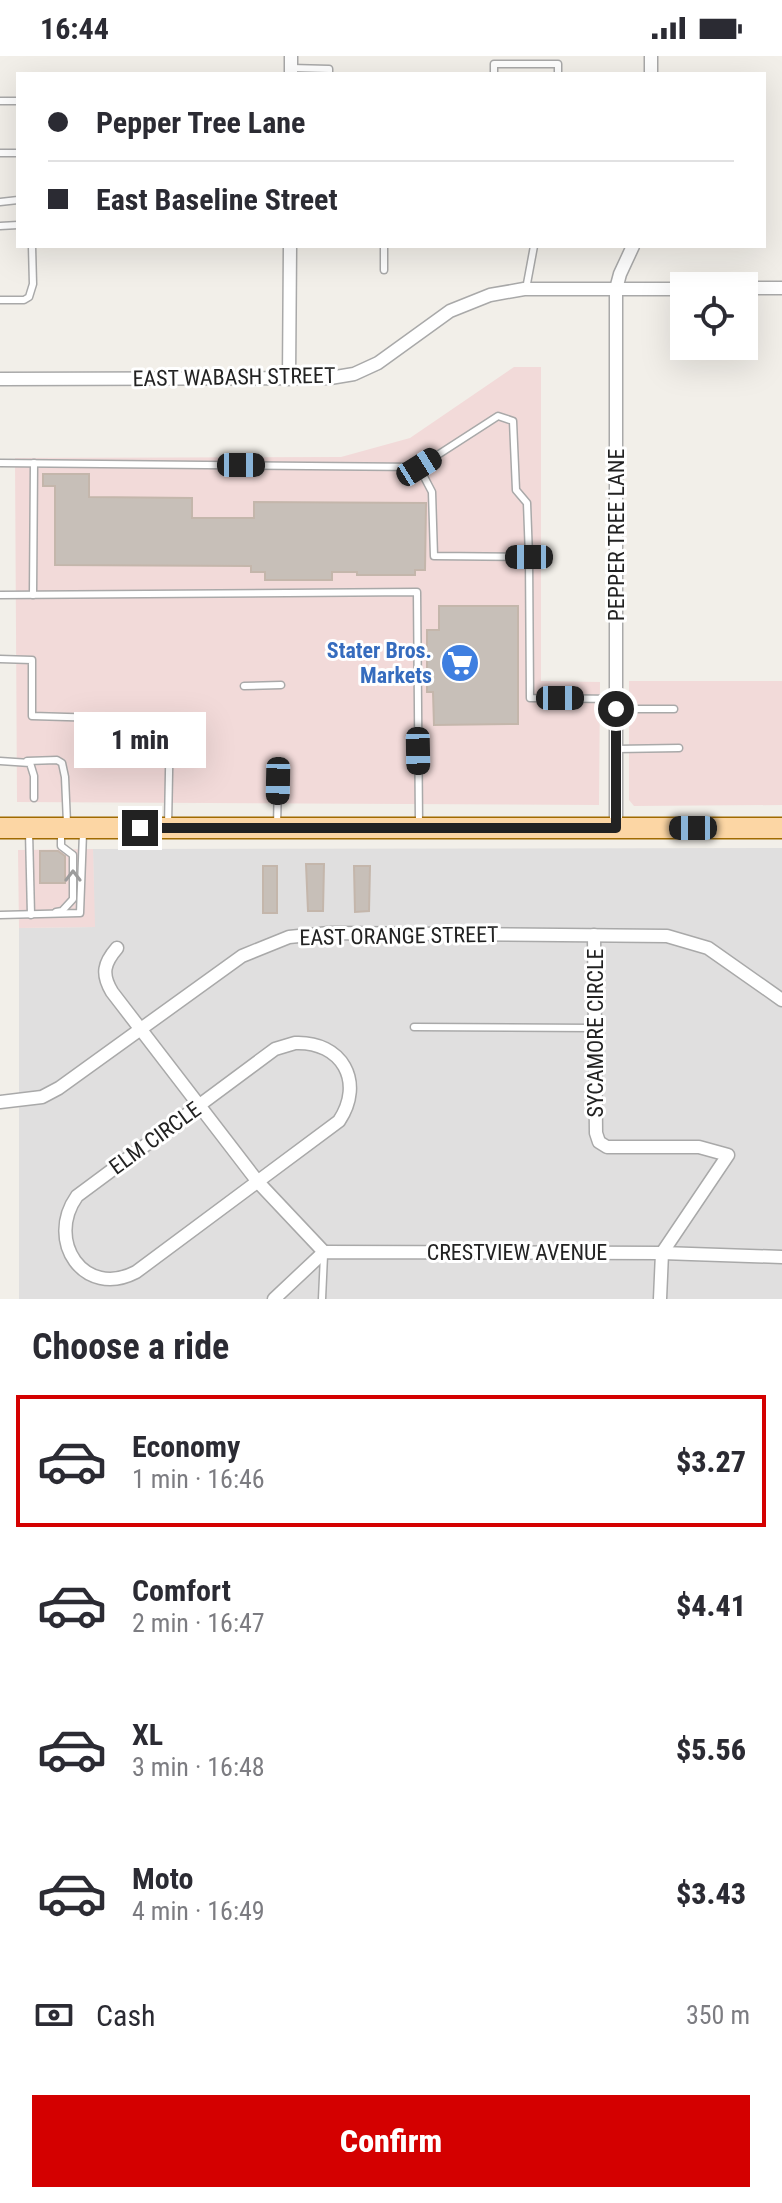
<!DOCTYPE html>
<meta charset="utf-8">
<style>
:root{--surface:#fff;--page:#f7f7f7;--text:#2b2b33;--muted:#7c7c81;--line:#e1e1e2;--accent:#d40000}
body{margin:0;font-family:"Roboto Condensed",sans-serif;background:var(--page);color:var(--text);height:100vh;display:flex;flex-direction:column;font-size:30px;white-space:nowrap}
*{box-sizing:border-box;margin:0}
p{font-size:26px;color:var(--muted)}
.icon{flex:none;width:44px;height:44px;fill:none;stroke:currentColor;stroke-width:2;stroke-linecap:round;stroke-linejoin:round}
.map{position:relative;height:1243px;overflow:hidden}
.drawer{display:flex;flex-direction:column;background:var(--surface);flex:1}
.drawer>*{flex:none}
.hud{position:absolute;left:16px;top:16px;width:750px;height:176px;border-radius:0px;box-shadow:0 8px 32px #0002;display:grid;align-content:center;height:176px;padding:0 32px;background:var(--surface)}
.fabs{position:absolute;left:670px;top:216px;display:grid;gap:16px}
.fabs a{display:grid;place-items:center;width:88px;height:88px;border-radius:0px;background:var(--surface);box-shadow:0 8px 32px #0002;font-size:40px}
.end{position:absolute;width:36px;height:36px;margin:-18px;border:10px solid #222;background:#fff;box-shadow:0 0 0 4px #fff}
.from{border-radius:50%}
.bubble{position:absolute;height:56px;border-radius:0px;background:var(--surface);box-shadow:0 8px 32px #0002;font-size:26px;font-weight:800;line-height:56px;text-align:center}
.car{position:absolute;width:24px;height:48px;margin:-24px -12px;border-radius:10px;box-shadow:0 0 6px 2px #0007;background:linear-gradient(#222 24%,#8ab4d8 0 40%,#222 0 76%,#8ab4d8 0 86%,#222 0)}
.hud b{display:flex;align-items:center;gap:28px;height:76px;font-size:30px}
.hud b+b{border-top:2px solid var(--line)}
.hud i{width:20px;height:20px;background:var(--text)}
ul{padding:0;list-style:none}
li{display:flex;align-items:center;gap:24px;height:132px;margin:0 16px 12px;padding:0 16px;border:4px solid transparent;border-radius:0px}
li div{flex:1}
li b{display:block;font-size:30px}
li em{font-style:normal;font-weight:800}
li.active{border-color:var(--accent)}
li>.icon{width:72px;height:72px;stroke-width:1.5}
h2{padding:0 32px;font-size:36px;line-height:96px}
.pay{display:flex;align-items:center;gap:20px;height:88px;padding:0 32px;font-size:30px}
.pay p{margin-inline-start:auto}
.button{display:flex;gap:16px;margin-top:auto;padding:16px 32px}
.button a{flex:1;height:92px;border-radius:0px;background:var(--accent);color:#fff;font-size:32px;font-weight:800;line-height:92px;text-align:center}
.status{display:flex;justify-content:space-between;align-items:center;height:56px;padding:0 40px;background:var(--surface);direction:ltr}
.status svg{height:22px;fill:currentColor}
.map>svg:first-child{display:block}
.residential{fill:#e0dfdf}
.commercial{fill:#f2dad9}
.building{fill:#c7bfb8;stroke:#c4b6ab;stroke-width:2}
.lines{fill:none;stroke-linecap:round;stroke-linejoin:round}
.lane-casing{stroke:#a9a9a9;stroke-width:9}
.street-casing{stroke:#a9a9a9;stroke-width:15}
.primary-casing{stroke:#a06b00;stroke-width:23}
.lane{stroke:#fff;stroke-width:6}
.street{stroke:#fff;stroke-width:12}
.primary{stroke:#fcd6a4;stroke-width:20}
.oneway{stroke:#9c9c9c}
.route{stroke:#222;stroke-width:10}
.labels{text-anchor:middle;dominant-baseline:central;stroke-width:6;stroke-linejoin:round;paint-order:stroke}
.street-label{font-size:22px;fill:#222;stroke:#fff}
.shop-label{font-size:22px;font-weight:bold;fill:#366cbe;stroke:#fff;text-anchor:end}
</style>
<div class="status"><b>16:44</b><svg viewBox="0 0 49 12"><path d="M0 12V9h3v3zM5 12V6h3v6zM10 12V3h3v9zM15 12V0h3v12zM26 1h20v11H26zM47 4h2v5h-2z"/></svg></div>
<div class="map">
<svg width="782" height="1243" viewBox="0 0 782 1243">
<rect width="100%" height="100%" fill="#f2efe9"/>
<path class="residential" d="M782,792V1243H19V872L94,871L93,793Z"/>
<g class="commercial">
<path d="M514,311H541V625L600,626L599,749L17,746L15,402L341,401L410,382Z"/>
<path d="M629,625H782V749L634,750L629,744Z"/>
<path d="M93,793L95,871L19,872L18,794Z"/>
</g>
<g class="building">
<path d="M43,418H89V441L192,442V462H254V446L426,447L425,514H415V519H357V516H332V524H265V516H251V510L55,509V430H43Z"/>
<path d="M439,550H518V668L434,669L433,636H427V574H439Z"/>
<path d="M40,795H58L65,800V827H40Z"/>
<path d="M306,808H324L323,855H308Z"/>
<rect x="263" y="810" width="14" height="47"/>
<path d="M354,810H370L369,855L355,856Z"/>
</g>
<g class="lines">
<g class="lane-casing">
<g id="lane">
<path d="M291,12L329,13V18"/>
<path d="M494,18V8H558V18"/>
<path d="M0,45H18"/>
<path d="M0,97H18"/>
<path d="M0,146L18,144"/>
<path d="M0,170L18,169"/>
<path d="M384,190V214"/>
<path d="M526,233L534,190"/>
<path d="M0,244H24L29,241L33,228L32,190"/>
<path d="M0,407L419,411L498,360L513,365L516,434L527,447L529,501L434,500L432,436L419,411"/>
<path d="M529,501L530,642L616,643"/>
<path d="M0,539L417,536L419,767"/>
<path d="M33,539L34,407"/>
<path d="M0,603L32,604V660L170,664L168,770"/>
<path d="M244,630L281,629"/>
<path d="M616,653H674"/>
<path d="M616,693L679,692"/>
<path d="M0,705L30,707L34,720V742"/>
<path d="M27,705L57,704L62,707L65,721L67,767"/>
<path d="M277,770L278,725"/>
<path d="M29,776L31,859"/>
<path d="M56,856L62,855L73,843V799L61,790V774"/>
<path d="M0,859L80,857L83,777"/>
<path d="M414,971L595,972"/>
<path d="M322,1243L324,1199"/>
</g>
</g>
<g class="street-casing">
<g id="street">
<path d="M291,18V0"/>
<path d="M651,18V0"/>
<path d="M744,232H782"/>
<path d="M0,323L330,322L354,318L378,307L450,255L490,239L524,233H684"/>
<path d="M289,323L290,190"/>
<path d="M616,772V233L620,218L633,190"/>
<path d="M594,879L596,1077L599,1086L607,1091H699L728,1099L662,1197L660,1243"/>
<path d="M117,892C104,907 101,918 112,936L258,1126L324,1196"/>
<path d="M295,987C342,985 365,1026 339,1065L136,1216C84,1243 45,1185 77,1140L275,993Z"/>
<path d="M0,1046L42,1041L59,1032L242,900L289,881L329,877L667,880L708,892L782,944"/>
<path d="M274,1243L324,1196L662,1197L782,1201"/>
</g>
</g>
<g class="primary-casing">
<path id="primary" d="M0,772H782"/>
</g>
<use href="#lane" class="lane"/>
<use href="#street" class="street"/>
<use href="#primary" class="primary"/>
</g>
<defs><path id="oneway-chevron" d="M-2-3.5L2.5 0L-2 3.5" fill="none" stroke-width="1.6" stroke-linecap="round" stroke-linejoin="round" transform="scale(2)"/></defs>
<use class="oneway" href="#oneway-chevron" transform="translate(73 820) rotate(-90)"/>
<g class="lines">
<path class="route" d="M140,772H616V653"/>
</g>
<defs>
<g id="supermarket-disc" transform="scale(2)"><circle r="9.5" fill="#3f7fe0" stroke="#fff"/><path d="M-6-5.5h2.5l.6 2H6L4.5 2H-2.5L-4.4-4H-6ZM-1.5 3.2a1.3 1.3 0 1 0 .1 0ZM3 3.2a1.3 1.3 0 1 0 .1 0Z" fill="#fff"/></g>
</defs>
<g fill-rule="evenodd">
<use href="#supermarket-disc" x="460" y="607"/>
</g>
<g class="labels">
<g class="street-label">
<text transform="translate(234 321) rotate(-1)">EAST WABASH STREET</text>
<text transform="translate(616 479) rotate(-90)">PEPPER TREE LANE</text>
<text transform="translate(399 880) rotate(-1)">EAST ORANGE STREET</text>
<text transform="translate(595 977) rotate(-90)">SYCAMORE CIRCLE</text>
<text transform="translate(155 1082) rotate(-36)">ELM CIRCLE</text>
<text x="517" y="1196">CRESTVIEW AVENUE</text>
</g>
<g class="shop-label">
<text x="432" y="594">Stater Bros.<tspan x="432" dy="25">Markets</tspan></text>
</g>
</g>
</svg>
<div class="fabs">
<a><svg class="icon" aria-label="locate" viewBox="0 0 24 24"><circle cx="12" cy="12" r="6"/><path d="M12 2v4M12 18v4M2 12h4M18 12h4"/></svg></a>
</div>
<i class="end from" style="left:616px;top:653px"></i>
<i class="end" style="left:140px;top:772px"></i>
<div class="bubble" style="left:74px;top:656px;width:132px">1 min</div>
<i class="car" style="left:241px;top:409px;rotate:90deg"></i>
<i class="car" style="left:419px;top:411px;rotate:58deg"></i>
<i class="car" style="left:529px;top:501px;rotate:270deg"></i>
<i class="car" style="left:560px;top:642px;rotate:90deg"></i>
<i class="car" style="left:418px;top:695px;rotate:179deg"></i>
<i class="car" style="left:278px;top:725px;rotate:181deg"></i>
<i class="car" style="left:693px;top:772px;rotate:270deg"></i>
<div class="hud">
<b><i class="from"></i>Pepper Tree Lane</b>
<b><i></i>East Baseline Street</b>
</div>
</div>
<section class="drawer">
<h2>Choose a ride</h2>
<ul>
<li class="active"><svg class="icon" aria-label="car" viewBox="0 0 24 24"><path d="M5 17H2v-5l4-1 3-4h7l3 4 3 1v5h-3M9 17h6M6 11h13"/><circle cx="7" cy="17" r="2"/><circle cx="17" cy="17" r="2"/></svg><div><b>Economy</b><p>1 min · 16:46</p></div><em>$3.27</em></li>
<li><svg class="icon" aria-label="car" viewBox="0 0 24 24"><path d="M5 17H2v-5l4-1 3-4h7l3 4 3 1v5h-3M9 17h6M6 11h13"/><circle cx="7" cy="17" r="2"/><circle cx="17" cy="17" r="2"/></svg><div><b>Comfort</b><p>2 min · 16:47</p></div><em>$4.41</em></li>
<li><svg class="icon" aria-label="car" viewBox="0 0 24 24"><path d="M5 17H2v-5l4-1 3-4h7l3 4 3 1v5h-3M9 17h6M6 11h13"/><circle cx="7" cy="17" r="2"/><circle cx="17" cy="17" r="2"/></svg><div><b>XL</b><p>3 min · 16:48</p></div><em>$5.56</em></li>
<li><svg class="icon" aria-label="car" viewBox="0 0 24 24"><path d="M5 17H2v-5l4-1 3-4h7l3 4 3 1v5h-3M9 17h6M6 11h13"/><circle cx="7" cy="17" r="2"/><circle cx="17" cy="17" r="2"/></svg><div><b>Moto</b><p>4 min · 16:49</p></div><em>$3.43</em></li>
</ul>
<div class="pay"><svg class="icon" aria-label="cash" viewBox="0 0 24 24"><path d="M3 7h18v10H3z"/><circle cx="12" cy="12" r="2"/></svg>Cash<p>350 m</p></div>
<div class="button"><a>Confirm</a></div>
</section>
